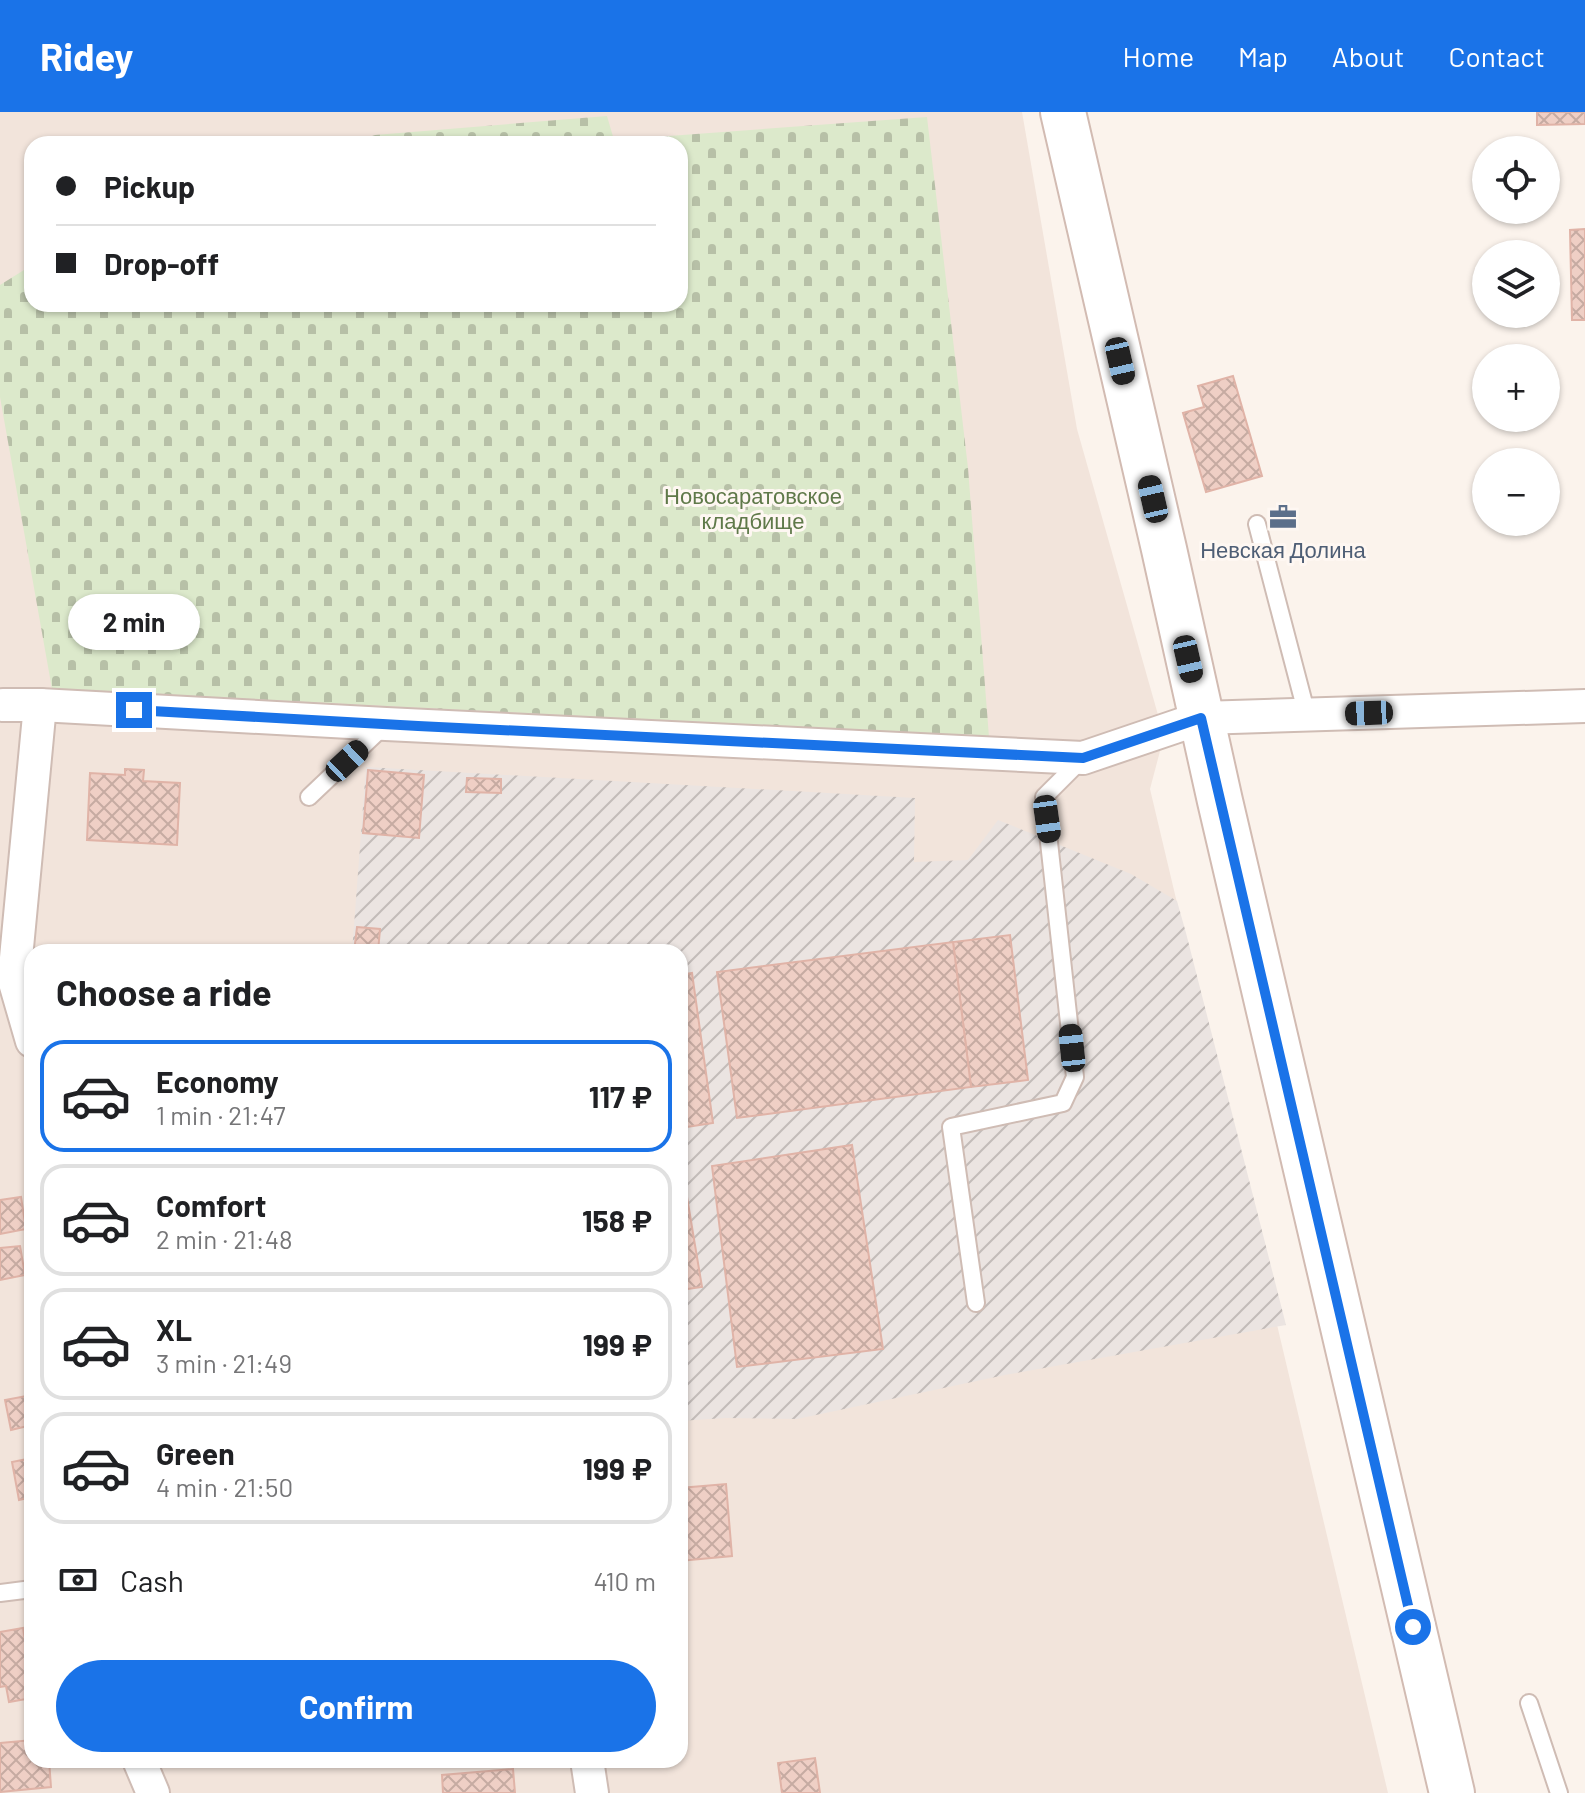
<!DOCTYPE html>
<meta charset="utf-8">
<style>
:root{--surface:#fff;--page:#f6f6f6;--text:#202124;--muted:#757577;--line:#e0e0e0;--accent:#1a73e8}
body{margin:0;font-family:Barlow,sans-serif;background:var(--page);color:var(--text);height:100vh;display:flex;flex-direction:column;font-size:30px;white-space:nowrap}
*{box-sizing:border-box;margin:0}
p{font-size:26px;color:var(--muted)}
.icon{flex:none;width:44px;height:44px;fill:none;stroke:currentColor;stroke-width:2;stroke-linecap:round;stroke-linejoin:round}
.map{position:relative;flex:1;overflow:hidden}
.panel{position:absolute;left:24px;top:832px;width:664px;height:824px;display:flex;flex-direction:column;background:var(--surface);border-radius:24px;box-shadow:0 2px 6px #0004}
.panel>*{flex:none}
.hud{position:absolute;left:24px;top:24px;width:664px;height:176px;border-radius:24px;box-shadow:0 2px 6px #0004;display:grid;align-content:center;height:176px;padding:0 32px;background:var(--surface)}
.buttons{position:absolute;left:1472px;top:24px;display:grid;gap:16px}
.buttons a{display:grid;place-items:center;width:88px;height:88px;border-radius:50%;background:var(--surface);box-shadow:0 2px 6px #0004;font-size:40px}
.end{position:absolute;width:36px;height:36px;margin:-18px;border:10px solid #1a73e8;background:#fff;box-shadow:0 0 0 4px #fff}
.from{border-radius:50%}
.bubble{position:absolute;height:56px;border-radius:28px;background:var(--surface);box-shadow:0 2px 6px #0004;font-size:26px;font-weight:700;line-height:56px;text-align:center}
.car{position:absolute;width:24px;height:48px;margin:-24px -12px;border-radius:10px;box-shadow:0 0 6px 2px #0007;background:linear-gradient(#222 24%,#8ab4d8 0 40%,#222 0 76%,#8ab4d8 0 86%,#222 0)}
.hud b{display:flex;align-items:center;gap:28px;height:76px;font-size:30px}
.hud b+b{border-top:2px solid var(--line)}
.hud i{width:20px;height:20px;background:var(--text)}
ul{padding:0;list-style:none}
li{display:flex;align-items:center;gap:24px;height:112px;margin:0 16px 12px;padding:0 16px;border:4px solid var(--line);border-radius:24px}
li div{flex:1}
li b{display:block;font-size:30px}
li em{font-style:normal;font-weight:700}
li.on{border-color:var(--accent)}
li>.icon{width:72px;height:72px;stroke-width:1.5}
h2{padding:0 32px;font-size:36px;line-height:96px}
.pay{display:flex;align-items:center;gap:20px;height:88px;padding:0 32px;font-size:30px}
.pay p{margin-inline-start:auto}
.action{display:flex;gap:16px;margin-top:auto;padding:16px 32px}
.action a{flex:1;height:92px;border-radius:48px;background:var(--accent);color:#fff;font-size:32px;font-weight:700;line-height:92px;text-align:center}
header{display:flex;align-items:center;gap:48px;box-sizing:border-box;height:112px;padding:0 40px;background:var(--accent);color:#fff}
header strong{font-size:38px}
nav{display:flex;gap:44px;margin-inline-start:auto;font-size:28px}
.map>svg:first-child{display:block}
.residential{fill:#f2e4db;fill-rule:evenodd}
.industrial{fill:url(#industrial-furrows)}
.cemetery{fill:url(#cemetery-stones)}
.building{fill:url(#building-cross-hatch);stroke:#e0b3a7;stroke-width:2}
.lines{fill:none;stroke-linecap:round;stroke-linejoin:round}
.service-casing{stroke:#cfbcb4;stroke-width:20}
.minor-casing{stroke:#cfbcb4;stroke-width:36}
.secondary-casing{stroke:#d2bbb2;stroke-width:48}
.service{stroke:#fff;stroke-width:16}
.minor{stroke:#fff;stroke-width:32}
.secondary{stroke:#fff;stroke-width:44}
.route{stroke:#1a73e8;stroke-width:10}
.labels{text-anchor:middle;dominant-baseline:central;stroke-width:6;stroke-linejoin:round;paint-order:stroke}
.park-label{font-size:22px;fill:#5f7949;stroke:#fef7f2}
.service-label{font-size:22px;fill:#4e5e75;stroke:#fef7f2}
</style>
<header>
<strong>Ridey</strong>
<nav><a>Home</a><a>Map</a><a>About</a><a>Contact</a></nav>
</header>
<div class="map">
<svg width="1585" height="1681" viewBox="0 0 1585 1681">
<defs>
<pattern id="industrial-furrows" width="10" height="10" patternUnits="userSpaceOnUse" patternTransform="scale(2)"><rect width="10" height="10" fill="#ebe4e1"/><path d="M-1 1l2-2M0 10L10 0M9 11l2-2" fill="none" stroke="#c3bcb9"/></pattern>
<pattern id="cemetery-stones" width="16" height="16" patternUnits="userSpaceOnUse" patternTransform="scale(2)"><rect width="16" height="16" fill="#dce9cb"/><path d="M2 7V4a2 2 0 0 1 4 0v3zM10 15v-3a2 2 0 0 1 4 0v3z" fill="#b7c0a7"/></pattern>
<pattern id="building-cross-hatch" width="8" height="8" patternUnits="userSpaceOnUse" patternTransform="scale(2)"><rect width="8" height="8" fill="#efcfc5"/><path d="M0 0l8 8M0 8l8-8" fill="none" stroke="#c6aba2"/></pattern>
</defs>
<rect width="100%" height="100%" fill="#fbf3ec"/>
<path class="residential" d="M0,0H1022L1077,317L1164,624L1150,677L1388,1681H0ZM32,32H680V192H32ZM32,840H680V1648H32Z"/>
<path class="industrial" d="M366,655L915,686L914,750L968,748L998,708L1131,762L1177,789L1186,821L1286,1213L1005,1263L797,1307L726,1306L680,1309V840H352Z"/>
<path class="cemetery" d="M607,4L614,28L927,5L968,356L989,625L52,577L0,285V173L32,153V192H680V32H348L375,23Z"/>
<g class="building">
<path d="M1537,0H1585V12L1537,13Z"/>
<path d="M1585,117V208H1572L1570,118Z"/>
<path d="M1233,264L1262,364L1206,380L1183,301L1204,295L1198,274Z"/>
<path d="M125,657L144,658L143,669L180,671L177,733L87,728L90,661L125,663Z"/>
<path d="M368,658L424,663L419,726L363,721Z"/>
<path d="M467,666L501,667V681L466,680Z"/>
<path d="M357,815L380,817L378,840H354Z"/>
<path d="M1010,823L1028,968L971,975L953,830Z"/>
<path d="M953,830L971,975L737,1006L717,860Z"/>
<path d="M692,861L713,1011L680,1016V863Z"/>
<path d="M852,1033L883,1237L737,1255L712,1054Z"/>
<path d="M683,1061L702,1175L680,1178V1062Z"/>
<path d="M21,1085L26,1117L0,1122V1088Z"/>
<path d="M20,1134L25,1163L0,1168V1136Z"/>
<path d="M32,1283V1313L11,1318L5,1288Z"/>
<path d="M32,1346V1385L19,1388L12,1350Z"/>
<path d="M726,1372L732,1444L680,1449V1376Z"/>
<path d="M23,1516L26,1534L32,1533V1586L9,1590L6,1574L0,1575V1520Z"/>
<path d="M32,1628V1648H49L51,1675L0,1680V1631Z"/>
<path d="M815,1646L820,1681H782L778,1651Z"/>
<path d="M513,1657L515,1681H443L442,1663Z"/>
</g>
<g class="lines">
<g class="service-casing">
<g id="service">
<path d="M1257,412L1307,603"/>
<path d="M309,685L386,612"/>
<path d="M976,1191L951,1015L1063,991L1075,965L1044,685L1082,647"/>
<path d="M0,1481L32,1477"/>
<path d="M1529,1591L1559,1681"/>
</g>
</g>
<g class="minor-casing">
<g id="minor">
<path d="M3,593H40L386,612L1083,646L1201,606L1585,594"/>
<path d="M32,929L14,867L40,593"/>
<path d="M139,1648L153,1681"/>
<path d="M587,1648L592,1681"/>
</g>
</g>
<g class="secondary-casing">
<path id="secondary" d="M1063,0L1164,437L1220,689L1452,1681"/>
</g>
<use href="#service" class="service"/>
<use href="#minor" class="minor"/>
<use href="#secondary" class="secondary"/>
</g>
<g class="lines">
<path class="route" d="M134,598L418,614L1083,646L1201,606L1413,1515"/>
</g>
<defs>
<g id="office-bare" transform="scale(2.16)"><path d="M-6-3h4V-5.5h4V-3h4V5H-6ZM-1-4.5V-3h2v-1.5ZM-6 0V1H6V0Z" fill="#5c6f8a" stroke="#fef7f2" stroke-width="2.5" paint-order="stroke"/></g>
</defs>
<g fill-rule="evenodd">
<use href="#office-bare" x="1283" y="405"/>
</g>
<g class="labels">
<g class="park-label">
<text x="753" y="383">Новосаратовское<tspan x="753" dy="25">кладбище</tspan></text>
</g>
<g class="service-label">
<text x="1283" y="437">Невская Долина</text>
</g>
</g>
</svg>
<div class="buttons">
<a><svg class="icon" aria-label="locate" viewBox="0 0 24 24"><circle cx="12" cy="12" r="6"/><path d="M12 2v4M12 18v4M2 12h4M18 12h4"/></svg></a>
<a><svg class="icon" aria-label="layers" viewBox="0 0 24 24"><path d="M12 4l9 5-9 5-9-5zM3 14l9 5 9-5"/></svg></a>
<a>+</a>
<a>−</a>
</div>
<i class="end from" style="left:1413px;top:1515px"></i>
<i class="end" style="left:134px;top:598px"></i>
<div class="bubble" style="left:68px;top:482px;width:132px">2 min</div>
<i class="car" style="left:1120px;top:249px;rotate:167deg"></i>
<i class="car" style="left:1153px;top:387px;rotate:347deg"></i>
<i class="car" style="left:1188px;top:547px;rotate:167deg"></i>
<i class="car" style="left:1369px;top:601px;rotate:268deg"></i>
<i class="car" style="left:347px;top:649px;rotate:47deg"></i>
<i class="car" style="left:1047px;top:707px;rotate:172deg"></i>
<i class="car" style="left:1072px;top:936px;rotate:354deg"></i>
<div class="hud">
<b><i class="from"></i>Pickup</b>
<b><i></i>Drop-off</b>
</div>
<section class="panel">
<h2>Choose a ride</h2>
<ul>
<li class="on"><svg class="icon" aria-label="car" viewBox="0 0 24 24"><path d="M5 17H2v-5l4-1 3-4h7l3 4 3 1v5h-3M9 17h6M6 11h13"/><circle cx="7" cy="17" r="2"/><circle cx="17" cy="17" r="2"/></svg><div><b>Economy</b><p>1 min · 21:47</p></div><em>117 ₽</em></li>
<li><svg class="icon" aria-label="car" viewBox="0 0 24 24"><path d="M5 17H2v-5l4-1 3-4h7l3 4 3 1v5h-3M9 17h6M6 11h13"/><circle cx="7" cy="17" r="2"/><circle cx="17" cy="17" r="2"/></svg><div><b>Comfort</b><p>2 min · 21:48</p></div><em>158 ₽</em></li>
<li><svg class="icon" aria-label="car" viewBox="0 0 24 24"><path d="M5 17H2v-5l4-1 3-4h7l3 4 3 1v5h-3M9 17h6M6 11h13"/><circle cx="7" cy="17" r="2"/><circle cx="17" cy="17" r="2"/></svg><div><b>XL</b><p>3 min · 21:49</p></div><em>199 ₽</em></li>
<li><svg class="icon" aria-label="car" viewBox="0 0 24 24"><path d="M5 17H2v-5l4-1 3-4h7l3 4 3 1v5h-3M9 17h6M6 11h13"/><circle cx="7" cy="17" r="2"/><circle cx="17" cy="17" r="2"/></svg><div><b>Green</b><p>4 min · 21:50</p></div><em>199 ₽</em></li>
</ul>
<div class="pay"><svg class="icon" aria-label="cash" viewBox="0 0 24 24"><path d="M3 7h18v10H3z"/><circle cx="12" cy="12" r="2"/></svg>Cash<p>410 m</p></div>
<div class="action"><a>Confirm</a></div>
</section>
</div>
